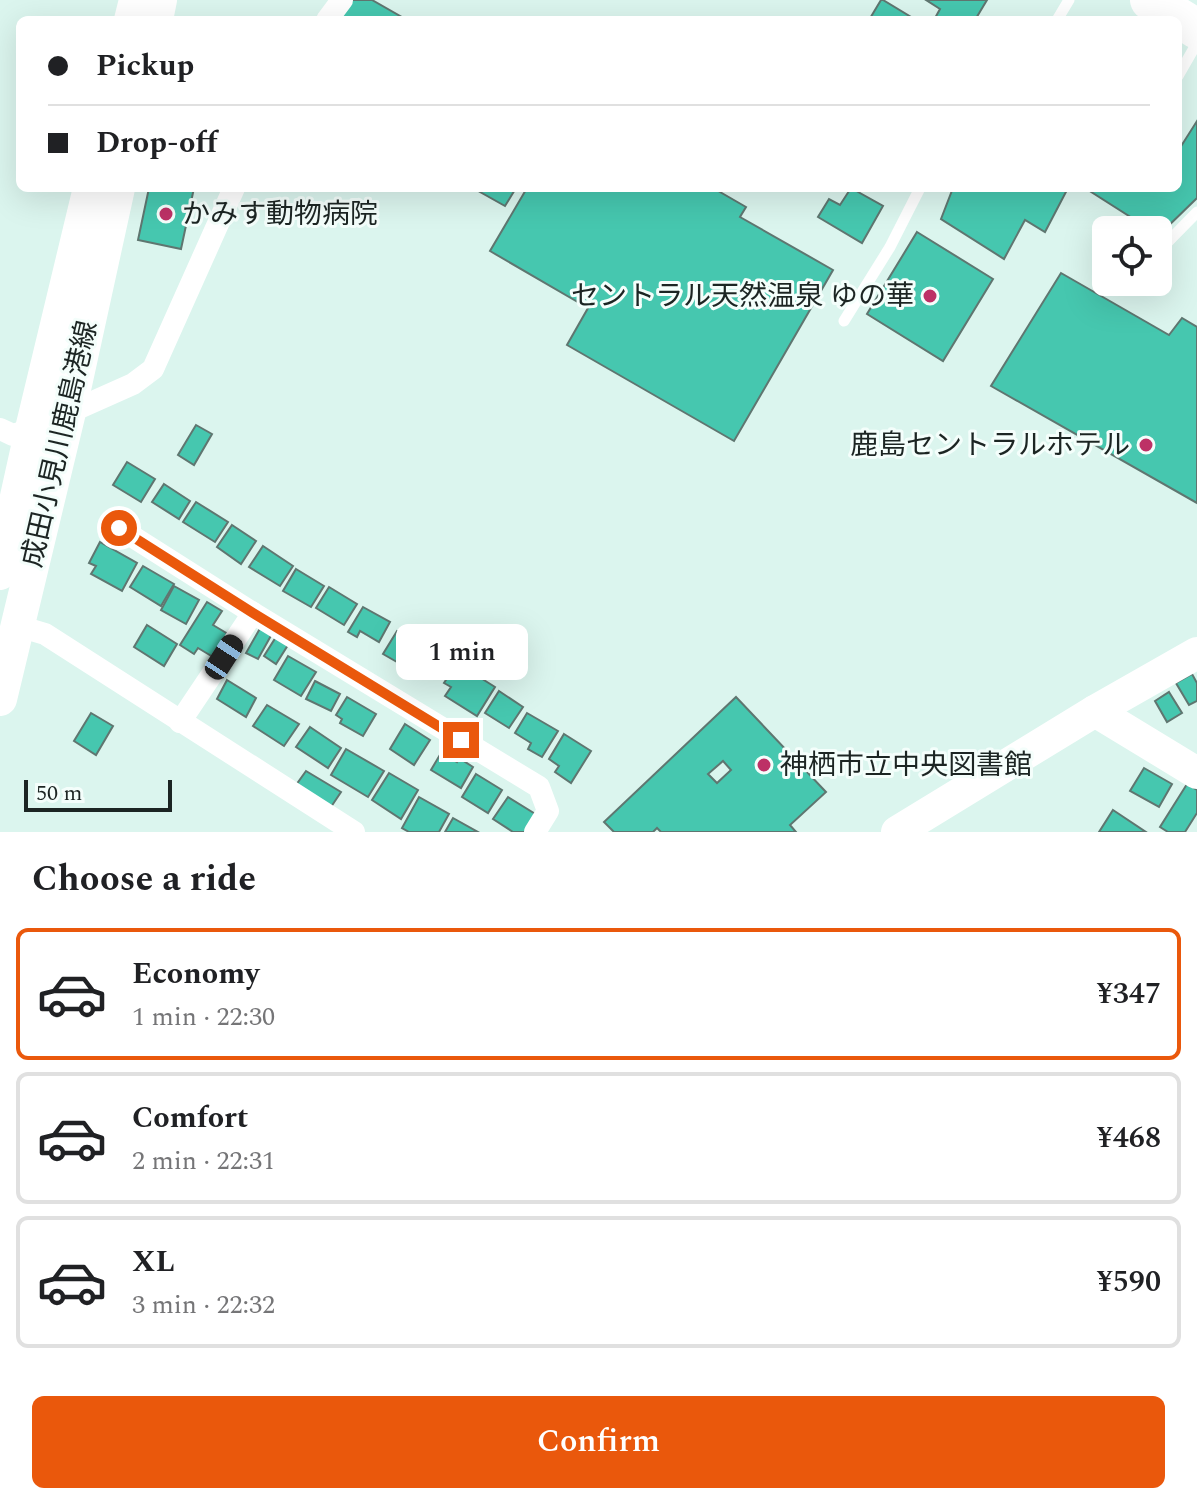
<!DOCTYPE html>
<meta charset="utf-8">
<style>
:root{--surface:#fff;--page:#f2f2f2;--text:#202124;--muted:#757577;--line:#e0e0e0;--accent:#ea580c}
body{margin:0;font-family:Spectral,"Noto Sans JP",serif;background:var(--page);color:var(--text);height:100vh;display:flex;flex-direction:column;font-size:30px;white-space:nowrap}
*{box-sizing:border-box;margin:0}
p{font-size:26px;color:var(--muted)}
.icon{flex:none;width:44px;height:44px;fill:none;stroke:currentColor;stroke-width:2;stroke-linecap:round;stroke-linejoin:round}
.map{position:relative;height:832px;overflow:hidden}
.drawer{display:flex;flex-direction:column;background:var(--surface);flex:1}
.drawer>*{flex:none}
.banner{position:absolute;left:16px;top:16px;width:1166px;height:176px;border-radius:12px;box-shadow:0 8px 32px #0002;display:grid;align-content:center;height:176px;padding:0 32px;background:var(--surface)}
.buttons{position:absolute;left:1092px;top:216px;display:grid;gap:16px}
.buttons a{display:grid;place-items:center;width:80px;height:80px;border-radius:12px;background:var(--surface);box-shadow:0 8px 32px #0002;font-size:40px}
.scale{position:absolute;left:24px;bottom:20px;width:148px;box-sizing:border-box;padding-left:8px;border:4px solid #1c2523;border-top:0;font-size:22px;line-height:28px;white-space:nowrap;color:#1c2523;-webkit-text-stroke:6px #f4fefb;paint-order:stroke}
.end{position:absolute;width:36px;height:36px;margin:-18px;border:10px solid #ea580c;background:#fff;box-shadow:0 0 0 4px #fff}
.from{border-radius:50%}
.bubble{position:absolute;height:56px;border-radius:12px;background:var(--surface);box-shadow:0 8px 32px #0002;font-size:26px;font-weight:600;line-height:56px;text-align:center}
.car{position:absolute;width:24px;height:48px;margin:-24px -12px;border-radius:10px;box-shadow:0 0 6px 2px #0007;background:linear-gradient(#222 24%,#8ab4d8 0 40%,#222 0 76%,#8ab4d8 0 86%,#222 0)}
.banner b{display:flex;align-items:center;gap:28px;height:76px;font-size:30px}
.banner b+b{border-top:2px solid var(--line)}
.banner i{width:20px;height:20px;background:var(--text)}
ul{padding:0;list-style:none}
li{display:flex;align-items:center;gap:24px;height:132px;margin:0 16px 12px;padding:0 16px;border:4px solid var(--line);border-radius:12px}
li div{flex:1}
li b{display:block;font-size:30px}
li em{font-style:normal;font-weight:600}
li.selected{border-color:var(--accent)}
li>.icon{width:72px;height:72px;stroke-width:1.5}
h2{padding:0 32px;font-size:36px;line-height:96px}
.action{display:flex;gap:16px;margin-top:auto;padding:16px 32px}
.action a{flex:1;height:92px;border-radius:12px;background:var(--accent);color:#fff;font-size:32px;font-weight:600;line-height:92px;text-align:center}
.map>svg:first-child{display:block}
.building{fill:#46c7af;stroke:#5f7670;stroke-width:2;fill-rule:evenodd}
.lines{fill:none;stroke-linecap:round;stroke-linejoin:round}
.lane{stroke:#fff;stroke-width:11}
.street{stroke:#fff;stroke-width:22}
.secondary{stroke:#fff;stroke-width:32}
.primary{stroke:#fff;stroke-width:34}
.highway{stroke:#fff;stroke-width:40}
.route{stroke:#ea580c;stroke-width:10}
.poi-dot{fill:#bd3166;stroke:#f4fefb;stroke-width:3}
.labels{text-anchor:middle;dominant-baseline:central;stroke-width:6;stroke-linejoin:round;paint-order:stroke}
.poi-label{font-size:28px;fill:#1c2523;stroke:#f4fefb;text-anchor:start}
.street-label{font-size:28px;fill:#1c2523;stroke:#f4fefb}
</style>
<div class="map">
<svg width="1197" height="832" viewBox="0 0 1197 832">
<rect width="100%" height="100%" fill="#dbf5ee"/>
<g class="building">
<path d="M350,0H372L407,20H339Z"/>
<path d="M881,0H883L916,20H869Z"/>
<path d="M926,0H987L975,20H937L935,18L940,9Z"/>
<path d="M1197,121V198L1159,235L1158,230H1151L1085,188H1178V151Z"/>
<path d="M149,188H194L181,249L138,240Z"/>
<path d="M473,188H516L505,206Z"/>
<path d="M527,188H713L746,207L740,217L833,270L734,441L567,345L588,308L490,251Z"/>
<path d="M851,188L883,206L862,243L818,217L829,199L840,205Z"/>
<path d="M953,188H1068L1045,232L1025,220L1004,259L941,219Z"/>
<path d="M917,232L993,279L943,361L867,314Z"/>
<path d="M1061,273L1169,335L1182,318L1197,327V503L991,386Z"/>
<path d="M196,425L212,434L194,465L178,455Z"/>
<path d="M127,462L155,479L141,502L113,485Z"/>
<path d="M164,484L190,501L179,519L152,502Z"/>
<path d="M196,502L228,522L215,542L183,522Z"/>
<path d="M232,525L256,541L241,564L217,547Z"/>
<path d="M100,542L137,563L122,591L91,574L96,566L89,563Z"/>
<path d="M263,546L293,566L280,586L249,567Z"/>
<path d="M143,566L174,584L161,606L130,587Z"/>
<path d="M296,569L324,586L311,607L283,591Z"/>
<path d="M174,586L199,600L186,624L161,610Z"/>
<path d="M329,587L357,604L344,625L316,608Z"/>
<path d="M207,602L222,611L213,625L228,634L213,657L198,648L194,654L180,645Z"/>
<path d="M363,607L390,622L379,642L360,631L357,637L348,632Z"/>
<path d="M147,625L177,644L164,666L134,647Z"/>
<path d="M262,625L273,632L258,659L246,653Z"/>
<path d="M397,631L436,654L423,677L383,654Z"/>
<path d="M276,637L288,645L276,664L264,656Z"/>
<path d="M288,656L316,672L301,696L274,680Z"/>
<path d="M457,663L495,687L477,716L445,696L451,687L444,683Z"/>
<path d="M1192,674L1197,683V701L1189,705L1176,683Z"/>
<path d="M227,680L256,698L246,717L217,699Z"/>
<path d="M315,681L340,694L331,711L306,699Z"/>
<path d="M499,691L523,707L509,728L485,713Z"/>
<path d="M1169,692L1182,713L1167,722L1155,701Z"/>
<path d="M347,697L376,714L363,736L340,723L342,719L336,715Z"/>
<path d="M736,697L826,792L790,825L796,832H661L657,828L653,832H614L604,822ZM723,761L731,770L717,783L708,774Z"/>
<path d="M267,705L299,724L284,746L253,726Z"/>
<path d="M91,713L113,726L96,755L74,741Z"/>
<path d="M527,713L558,731L542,757L528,749L531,743L515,733Z"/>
<path d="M405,724L430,740L414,765L390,749Z"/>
<path d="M310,727L341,748L328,768L296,747Z"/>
<path d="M564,734L591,751L571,783L555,772L559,766L549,759Z"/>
<path d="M346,749L384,771L368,797L331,775Z"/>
<path d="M441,753L457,762L459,758L473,767L461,788L431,770Z"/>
<path d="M1144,768L1172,784L1159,807L1130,791Z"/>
<path d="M306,771L341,792L331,807L296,785Z"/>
<path d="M389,773L418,790L401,819L372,800Z"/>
<path d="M476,774L502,790L488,813L462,797Z"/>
<path d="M1187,784L1197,790V813L1185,832H1168L1160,827Z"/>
<path d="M419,797L449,814L439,832H409L402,828Z"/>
<path d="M508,797L537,815L526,832H513L493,819Z"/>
<path d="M1113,810L1146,832H1099Z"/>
<path d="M453,818L478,832H445Z"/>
</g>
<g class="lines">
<g class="lane">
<path d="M1057,20L1069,0"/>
<path d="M1178,76L1197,43"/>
<path d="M1158,252L1197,212"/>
<path d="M844,321L890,247L920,188"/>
</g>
<g class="street">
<path d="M327,20L342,0"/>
<path d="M0,429L13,435L32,429L133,384L153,369L234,188"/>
<path d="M119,528L253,613L539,787L548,811L535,832"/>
<path d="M18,626L45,634L354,832"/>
<path d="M180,722L253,613"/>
</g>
<g class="secondary">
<path d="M1095,711L1197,773"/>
<path d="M897,832L1095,711L1197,653"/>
</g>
<g class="primary">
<path d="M131,20L136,0"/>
<path d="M156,20L160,0"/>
<path d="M0,573L32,429L90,188"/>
<path d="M0,699L69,412L118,188"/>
</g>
<path class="highway" d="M1150,0L1197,29"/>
</g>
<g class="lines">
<path class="route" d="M119,528L253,613L461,740"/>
</g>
<g class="poi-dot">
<circle cx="166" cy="214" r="8"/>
<circle cx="930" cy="296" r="8"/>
<circle cx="1146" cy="445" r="8"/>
<circle cx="764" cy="765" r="8"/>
</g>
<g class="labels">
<g class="poi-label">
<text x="182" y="214">かみす動物病院</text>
<text x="914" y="296" text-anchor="end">セントラル天然温泉 ゆの華</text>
<text x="1130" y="445" text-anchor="end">鹿島セントラルホテル</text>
<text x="780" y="765">神栖市立中央図書館</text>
</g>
<g class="street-label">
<text transform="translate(60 444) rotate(-77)">成田小見川鹿島港線</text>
</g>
</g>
</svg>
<div class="buttons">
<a><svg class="icon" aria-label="locate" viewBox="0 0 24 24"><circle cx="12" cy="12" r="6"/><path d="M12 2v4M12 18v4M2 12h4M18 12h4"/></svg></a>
</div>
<div class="scale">50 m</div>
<i class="end from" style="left:119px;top:528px"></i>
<i class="end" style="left:461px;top:740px"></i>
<div class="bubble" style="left:396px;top:624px;width:132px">1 min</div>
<i class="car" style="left:224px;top:657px;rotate:33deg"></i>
<div class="banner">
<b><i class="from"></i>Pickup</b>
<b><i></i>Drop-off</b>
</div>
</div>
<section class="drawer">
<h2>Choose a ride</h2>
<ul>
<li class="selected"><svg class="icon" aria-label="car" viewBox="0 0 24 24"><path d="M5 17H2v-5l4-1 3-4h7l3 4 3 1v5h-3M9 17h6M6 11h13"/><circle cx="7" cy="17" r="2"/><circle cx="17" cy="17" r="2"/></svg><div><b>Economy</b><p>1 min · 22:30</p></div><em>¥347</em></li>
<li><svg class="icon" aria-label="car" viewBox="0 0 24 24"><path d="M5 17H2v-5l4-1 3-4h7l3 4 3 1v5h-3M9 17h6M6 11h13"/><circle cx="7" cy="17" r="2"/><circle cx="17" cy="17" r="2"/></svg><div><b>Comfort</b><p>2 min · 22:31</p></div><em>¥468</em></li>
<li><svg class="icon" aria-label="car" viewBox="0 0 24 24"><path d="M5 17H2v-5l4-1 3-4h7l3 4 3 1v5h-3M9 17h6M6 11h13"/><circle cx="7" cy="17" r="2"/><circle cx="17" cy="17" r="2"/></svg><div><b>XL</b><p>3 min · 22:32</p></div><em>¥590</em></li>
</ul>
<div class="action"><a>Confirm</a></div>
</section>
